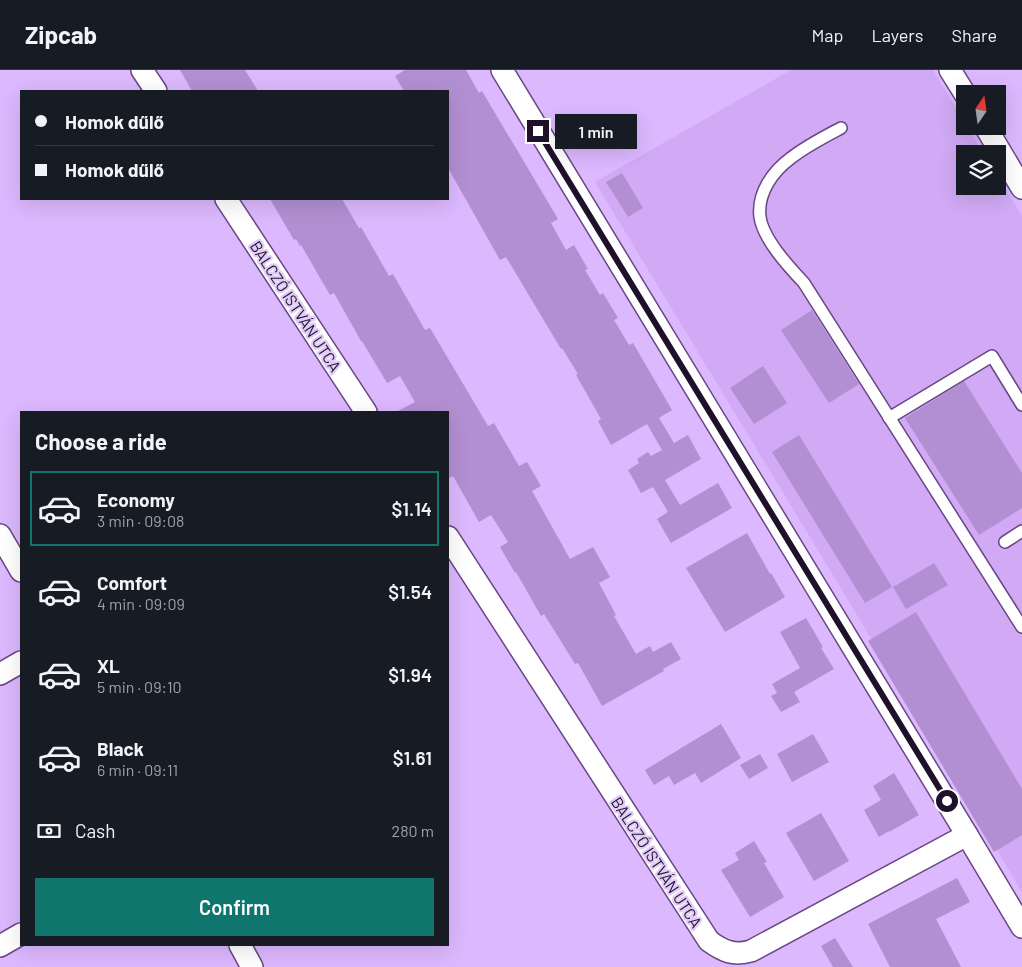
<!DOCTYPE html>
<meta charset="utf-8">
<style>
:root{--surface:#171b24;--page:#242831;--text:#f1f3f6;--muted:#9ea1a6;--line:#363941;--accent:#0f766e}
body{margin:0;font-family:Barlow,sans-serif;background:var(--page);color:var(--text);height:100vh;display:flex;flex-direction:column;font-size:19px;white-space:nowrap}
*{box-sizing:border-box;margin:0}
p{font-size:16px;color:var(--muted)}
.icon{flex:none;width:28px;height:28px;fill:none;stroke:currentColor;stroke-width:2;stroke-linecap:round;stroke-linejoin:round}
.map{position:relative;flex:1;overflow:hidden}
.side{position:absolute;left:20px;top:341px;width:429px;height:535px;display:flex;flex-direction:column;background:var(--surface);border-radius:0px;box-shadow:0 5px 20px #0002}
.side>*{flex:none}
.guide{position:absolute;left:20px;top:20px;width:429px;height:110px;border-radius:0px;box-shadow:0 5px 20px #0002;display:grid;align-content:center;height:110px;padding:0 15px;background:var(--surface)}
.needle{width:32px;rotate:13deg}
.fabs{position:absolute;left:956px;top:15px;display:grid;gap:10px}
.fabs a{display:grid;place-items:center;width:50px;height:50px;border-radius:0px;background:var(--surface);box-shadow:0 5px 20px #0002;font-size:25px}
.end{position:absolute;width:22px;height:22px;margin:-11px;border:6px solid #1f112a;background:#fff;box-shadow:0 0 0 2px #fff}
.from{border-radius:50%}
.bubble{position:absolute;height:35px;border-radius:0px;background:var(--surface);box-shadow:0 5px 20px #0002;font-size:16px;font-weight:600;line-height:35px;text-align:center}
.guide b{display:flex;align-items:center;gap:18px;height:48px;font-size:19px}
.guide b+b{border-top:1px solid var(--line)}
.guide i{width:12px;height:12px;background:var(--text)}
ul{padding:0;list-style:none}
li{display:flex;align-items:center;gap:15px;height:75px;margin:0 10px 8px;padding:0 5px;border:2px solid transparent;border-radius:0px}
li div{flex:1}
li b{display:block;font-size:19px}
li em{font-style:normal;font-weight:600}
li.current{border-color:var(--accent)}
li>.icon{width:45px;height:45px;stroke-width:1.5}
h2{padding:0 15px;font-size:22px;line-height:60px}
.pay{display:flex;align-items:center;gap:12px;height:55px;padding:0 15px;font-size:19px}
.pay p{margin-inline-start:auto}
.action{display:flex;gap:10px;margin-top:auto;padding:10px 15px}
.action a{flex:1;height:58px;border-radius:0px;background:var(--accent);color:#fff;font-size:20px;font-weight:600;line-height:58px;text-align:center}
header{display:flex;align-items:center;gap:30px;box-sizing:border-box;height:70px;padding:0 25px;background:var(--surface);border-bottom:1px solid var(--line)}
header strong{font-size:24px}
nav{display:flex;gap:28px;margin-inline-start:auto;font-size:18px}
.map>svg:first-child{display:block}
.built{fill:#d1a9f5}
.building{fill:#b28fd2}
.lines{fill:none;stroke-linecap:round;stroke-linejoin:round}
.lane-casing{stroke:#684784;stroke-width:14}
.street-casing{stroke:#684784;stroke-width:24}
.lane{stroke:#fff;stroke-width:11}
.street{stroke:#fff;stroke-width:21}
.route{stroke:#1f112a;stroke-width:6}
.labels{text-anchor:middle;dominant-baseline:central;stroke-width:4.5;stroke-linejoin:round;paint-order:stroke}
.street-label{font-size:16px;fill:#1f112a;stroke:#e1ccf7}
</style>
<header>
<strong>Zipcab</strong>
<nav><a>Map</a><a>Layers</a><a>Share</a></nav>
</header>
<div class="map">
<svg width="1022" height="897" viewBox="0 0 1022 897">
<rect width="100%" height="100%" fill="#dcb8fe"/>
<path class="built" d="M791,0H933L965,53V56H967L984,84H965V116H998V106L1022,146V822L842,520L595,112Z"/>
<g class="building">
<path d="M180,0H245L258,21H192Z"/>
<path d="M405,0H466L479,23L482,21L558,149L551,153L566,180L574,175L588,199L585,200L600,225L603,223L618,248L614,250L629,275L633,273L672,340L659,348L674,373L688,365L701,389L665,410L680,435L718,413L732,438L671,473L657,449L668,442L653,417L641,423L628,400L639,393L637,389L648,382L651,386L662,380L647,354L611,375L598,351L601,349L576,305L578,304L562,278L561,279L506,187L500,190L448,98V21H404L395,6Z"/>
<path d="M622,103L643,138L628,147L606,112Z"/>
<path d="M270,129H342L359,158L361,157L389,206L393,204L425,260L430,258L488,356L494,353L519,396L527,392L541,416L532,421L570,489L593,477L610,507L599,513L616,545L614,546L636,584L650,576L653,582L671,572L681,589L663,599L664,601L602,636L578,593L575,594L544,544L541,546L516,502L515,503L500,477L508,472L491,445L479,452L453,406L448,409V342H396L415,332L400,306L387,313L362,271H361L334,223L330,225L301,175L300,176L296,169L294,170Z"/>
<path d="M812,240L859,314L829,333L781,260Z"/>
<path d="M763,296L787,333L754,354L730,318Z"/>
<path d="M964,311L1022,403V438L979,465L905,348Z"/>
<path d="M799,365L892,517L865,533L772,382Z"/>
<path d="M747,463L770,504L771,503L785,527L725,562L686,498Z"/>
<path d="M934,493L948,515L906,539L893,517Z"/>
<path d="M916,542L1022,719V765L994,782L868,571Z"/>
<path d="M806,548L823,577L821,578L834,599L794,622L800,632L781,642L771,626L777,623L772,614L800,598L780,562Z"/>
<path d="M721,654L741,688L701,713L695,703L674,715L669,706L654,715L645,700Z"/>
<path d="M813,664L829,692L792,712L777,684Z"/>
<path d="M760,684L768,698L749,709L740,695Z"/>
<path d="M894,703L919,745L889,762V761L879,767L864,740L881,730L873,716Z"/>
<path d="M821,743L849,791L814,811L786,763Z"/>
<path d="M754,771L767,792L764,793L784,827L750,847L721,800L739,790L735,783Z"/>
<path d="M957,808L970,832L936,849L961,897H890L868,854Z"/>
<path d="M835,868L853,897H833L821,876Z"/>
</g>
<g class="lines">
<g class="lane-casing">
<g id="lane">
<path d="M841,58C824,67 806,76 791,88C773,101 757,123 760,147C763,169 789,197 804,213L1022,557"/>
<path d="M889,348L992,286L1022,335"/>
<path d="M1005,472L1022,461"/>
</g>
</g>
<g class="street-casing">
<g id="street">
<path d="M142,0L156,21"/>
<path d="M502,0L967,765L1022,857"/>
<path d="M950,0L965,24"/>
<path d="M985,56L1022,118"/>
<path d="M226,129L366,342"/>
<path d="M0,465L21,501"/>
<path d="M448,467L709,871C723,881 733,886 751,881L967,765"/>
<path d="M0,604L21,592"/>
<path d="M240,875L252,897"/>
<path d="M0,876L21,864"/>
</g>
</g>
<use href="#lane" class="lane"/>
<use href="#street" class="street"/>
</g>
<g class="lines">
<path class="route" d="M538,61L947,731"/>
</g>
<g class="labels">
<g class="street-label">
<text transform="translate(296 236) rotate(57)">BALCZÓ ISTVÁN UTCA</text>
<text transform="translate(657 792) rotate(57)">BALCZÓ ISTVÁN UTCA</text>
</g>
</g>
</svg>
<div class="fabs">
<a><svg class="needle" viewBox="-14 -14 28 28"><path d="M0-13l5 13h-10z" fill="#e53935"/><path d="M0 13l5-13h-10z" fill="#9ea1a6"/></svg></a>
<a><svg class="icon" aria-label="layers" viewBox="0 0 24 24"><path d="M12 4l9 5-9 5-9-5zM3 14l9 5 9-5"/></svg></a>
</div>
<i class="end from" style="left:947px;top:731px"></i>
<i class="end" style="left:538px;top:61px"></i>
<div class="bubble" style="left:555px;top:44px;width:82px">1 min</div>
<div class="guide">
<b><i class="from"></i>Homok dűlő</b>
<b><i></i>Homok dűlő</b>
</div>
<section class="side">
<h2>Choose a ride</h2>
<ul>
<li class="current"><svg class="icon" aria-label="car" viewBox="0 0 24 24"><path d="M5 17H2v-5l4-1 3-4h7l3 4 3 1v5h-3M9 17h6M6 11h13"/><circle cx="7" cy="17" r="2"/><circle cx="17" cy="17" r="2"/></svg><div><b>Economy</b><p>3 min · 09:08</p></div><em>$1.14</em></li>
<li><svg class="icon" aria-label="car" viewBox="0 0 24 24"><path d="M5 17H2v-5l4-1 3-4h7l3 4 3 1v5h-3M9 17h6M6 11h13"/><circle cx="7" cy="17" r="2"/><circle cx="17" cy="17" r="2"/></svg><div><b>Comfort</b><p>4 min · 09:09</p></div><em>$1.54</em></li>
<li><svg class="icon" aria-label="car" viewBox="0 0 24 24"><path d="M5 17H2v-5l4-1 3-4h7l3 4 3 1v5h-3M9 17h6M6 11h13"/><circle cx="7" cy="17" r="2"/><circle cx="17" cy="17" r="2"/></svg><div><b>XL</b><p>5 min · 09:10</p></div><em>$1.94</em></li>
<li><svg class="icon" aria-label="car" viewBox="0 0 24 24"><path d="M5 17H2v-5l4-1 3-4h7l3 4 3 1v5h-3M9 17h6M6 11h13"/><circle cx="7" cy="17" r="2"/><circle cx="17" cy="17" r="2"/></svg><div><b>Black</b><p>6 min · 09:11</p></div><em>$1.61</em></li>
</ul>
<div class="pay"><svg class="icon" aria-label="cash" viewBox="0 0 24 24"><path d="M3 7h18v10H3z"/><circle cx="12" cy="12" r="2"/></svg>Cash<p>280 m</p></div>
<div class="action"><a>Confirm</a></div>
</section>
</div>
